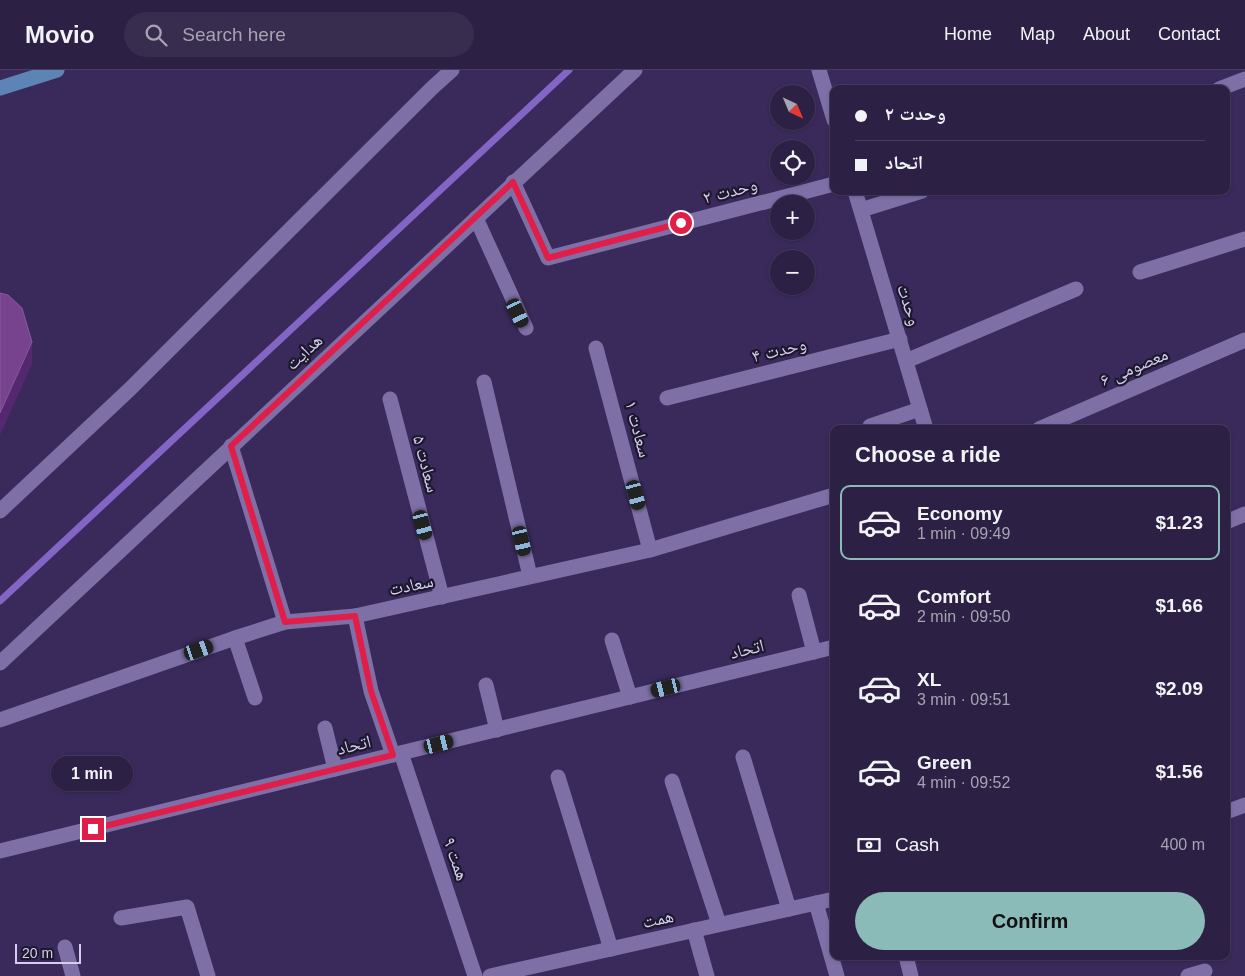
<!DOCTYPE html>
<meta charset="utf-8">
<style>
:root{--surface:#2c2044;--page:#382d4f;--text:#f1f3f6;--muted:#a6a3b2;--line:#483e5d;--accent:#8bbbb9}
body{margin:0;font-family:Helvetica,"Noto Naskh Arabic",sans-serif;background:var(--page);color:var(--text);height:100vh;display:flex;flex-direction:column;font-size:19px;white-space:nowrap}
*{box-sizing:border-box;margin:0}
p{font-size:16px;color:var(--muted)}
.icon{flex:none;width:28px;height:28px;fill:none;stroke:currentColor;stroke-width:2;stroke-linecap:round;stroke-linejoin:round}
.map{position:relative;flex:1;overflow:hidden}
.side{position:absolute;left:830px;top:355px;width:400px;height:535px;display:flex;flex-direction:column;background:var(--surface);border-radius:10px;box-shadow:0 1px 4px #0004,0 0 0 1px var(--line)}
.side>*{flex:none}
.top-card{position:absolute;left:830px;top:15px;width:400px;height:110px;border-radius:10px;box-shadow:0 1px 4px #0004,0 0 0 1px var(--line);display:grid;align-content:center;height:110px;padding:0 25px;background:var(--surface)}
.needle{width:32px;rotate:136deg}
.controls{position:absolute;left:770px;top:15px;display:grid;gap:10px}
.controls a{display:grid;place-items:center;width:45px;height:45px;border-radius:50%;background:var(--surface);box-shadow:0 1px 4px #0004,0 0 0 1px var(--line);font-size:25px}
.scale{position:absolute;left:15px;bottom:12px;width:66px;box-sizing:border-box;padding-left:5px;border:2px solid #d4cdec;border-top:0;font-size:14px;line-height:18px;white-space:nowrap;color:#d4cdec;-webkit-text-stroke:4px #1e182e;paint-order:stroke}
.end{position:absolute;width:22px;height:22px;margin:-11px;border:6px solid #e11d48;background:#fff;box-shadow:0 0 0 2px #fff}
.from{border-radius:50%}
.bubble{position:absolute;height:35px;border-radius:18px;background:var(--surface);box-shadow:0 1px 4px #0004,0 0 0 1px var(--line);font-size:16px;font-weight:600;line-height:35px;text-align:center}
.car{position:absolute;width:15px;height:30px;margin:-15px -8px;border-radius:6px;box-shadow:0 0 4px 1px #0007;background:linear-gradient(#222 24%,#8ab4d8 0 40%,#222 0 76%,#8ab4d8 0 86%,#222 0)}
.top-card b{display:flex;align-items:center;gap:18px;height:48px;font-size:19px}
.top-card b+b{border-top:1px solid var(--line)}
.top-card i{width:12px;height:12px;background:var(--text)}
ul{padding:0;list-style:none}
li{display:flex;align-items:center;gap:15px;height:75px;margin:0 10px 8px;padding:0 15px;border:2px solid transparent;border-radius:10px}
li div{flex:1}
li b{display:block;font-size:19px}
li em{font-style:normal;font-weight:600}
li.active{border-color:var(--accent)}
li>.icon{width:45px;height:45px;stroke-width:1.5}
h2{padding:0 25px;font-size:22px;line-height:60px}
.pay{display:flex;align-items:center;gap:12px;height:55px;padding:0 25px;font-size:19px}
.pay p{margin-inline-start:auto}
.button{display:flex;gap:10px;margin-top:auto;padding:10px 25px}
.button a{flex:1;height:58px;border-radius:30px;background:var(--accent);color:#111;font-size:20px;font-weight:600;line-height:58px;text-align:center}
header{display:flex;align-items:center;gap:30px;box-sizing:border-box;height:70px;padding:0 25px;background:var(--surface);border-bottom:1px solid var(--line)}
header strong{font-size:24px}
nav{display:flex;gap:28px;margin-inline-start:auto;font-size:18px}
.search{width:350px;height:45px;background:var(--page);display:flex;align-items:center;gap:12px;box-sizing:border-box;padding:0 18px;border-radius:28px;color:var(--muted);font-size:19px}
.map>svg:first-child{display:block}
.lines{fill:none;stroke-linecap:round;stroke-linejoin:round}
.stream{stroke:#8365c5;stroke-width:7}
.minor{stroke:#7e70a7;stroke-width:15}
.major{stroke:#5c84b4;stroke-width:15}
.shaded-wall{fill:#54286e}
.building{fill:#78438e;stroke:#86599d}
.route{stroke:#e11d48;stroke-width:6}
.labels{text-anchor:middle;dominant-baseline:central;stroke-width:4.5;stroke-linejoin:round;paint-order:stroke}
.street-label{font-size:18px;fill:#d4cdec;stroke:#1e182e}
</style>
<header>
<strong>Movio</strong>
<div class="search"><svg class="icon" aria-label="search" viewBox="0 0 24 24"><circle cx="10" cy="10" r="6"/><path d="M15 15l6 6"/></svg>Search here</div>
<nav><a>Home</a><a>Map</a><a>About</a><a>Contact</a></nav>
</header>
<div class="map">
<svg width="1245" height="906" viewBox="0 0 1245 906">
<rect width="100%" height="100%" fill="#3a2a5b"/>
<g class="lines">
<path class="stream" d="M0,531L569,0"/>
<g class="minor">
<path d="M819,0L834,50"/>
<path d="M1219,19L1245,9"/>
<path d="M513,112L548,188L834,114"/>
<path d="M855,121L926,359"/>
<path d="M861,140L922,121"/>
<path d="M476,148L526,258"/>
<path d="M1140,202L1245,169"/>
<path d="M596,278L650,480"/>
<path d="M906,291L1076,219"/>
<path d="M484,312L530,506"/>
<path d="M667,328L900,269"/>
<path d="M390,329L442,527"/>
<path d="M870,356L920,339"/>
<path d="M1039,359L1245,270"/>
<path d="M231,376L285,552"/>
<path d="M0,441L130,319L432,18L452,0"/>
<path d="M1226,452L1245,444"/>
<path d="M799,525L814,582"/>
<path d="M355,546L371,621L393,685"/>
<path d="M235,568L255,628"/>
<path d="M612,570L630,627"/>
<path d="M0,593L635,0"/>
<path d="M486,615L497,660"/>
<path d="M0,650L235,568L285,552L355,546L650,480L834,425"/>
<path d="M325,658L335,699"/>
<path d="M401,683L475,906"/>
<path d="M743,687L789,839"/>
<path d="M558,707L611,879"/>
<path d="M672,711L719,854"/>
<path d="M1226,742L1245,735"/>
<path d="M0,781L834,577"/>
<path d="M816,833L837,906"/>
<path d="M121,848L187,837L208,906"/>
<path d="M694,860L707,906"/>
<path d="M65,877L73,906"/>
<path d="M906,886L911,906"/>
<path d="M490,906L834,829"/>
<path d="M1188,906L1205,901"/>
</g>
<path class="major" d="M0,18L57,0"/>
</g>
<path class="shaded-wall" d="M32,272V294L0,365V343Z"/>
<path class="building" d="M0,223L8,225L22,238L32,272L0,343Z"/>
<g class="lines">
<path class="route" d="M93,759L393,685L371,621L355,546L285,552L231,376L513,112L548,188L681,153"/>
</g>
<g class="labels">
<g class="street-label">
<text transform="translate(730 121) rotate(-15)">وحدت ۲</text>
<text transform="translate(909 235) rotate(73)">وحدت</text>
<text transform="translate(779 280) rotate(-14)">وحدت ۴</text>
<text transform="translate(304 282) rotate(-43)">هدایت</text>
<text transform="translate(1134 297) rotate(-23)">معصومی ۶</text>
<text transform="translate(638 359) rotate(75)">سعادت ۱</text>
<text transform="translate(426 394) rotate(75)">سعادت ۵</text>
<text transform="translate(411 515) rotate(-12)">سعادت</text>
<text transform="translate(747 579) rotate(-14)">اتحاد</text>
<text transform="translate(354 675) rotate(-14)">اتحاد</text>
<text transform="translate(456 789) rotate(71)">همت ۹</text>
<text transform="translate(658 849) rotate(-13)">همت</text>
</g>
</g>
</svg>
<div class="controls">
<a><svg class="needle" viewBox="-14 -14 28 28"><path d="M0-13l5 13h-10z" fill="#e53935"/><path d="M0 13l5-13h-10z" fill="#a6a3b2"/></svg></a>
<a><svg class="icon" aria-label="locate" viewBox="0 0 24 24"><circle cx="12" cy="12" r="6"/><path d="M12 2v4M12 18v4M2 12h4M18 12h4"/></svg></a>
<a>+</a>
<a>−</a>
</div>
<div class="scale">20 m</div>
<i class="end from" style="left:681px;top:153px"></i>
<i class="end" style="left:93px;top:759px"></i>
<div class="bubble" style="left:51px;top:686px;width:82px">1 min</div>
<i class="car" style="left:518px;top:243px;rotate:155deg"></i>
<i class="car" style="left:636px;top:425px;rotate:165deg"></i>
<i class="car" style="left:423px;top:455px;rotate:165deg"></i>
<i class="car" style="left:522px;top:471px;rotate:167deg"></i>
<i class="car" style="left:199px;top:580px;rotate:71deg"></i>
<i class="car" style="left:666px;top:618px;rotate:256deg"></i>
<i class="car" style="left:439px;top:674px;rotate:76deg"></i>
<div class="top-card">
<b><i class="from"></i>وحدت ۲</b>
<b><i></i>اتحاد</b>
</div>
<section class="side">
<h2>Choose a ride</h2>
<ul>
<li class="active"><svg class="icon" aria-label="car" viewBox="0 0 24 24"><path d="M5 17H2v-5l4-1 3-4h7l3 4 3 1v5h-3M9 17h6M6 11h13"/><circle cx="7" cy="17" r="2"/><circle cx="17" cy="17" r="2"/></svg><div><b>Economy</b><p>1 min · 09:49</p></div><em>$1.23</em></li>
<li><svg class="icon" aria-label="car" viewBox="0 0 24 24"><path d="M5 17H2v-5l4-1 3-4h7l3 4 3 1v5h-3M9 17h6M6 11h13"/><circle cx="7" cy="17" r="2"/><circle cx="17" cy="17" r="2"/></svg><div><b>Comfort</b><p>2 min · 09:50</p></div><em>$1.66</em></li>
<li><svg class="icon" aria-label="car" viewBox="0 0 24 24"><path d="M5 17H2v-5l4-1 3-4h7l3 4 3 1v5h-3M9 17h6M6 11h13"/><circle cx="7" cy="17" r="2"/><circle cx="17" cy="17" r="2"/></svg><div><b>XL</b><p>3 min · 09:51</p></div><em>$2.09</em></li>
<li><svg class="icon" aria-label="car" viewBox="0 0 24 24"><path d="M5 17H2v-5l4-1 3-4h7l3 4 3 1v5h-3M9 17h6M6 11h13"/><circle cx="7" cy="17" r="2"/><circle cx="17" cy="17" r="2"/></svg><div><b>Green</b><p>4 min · 09:52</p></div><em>$1.56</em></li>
</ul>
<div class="pay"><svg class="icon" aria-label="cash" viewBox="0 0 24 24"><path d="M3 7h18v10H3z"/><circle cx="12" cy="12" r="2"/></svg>Cash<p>400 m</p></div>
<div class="button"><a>Confirm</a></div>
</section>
</div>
